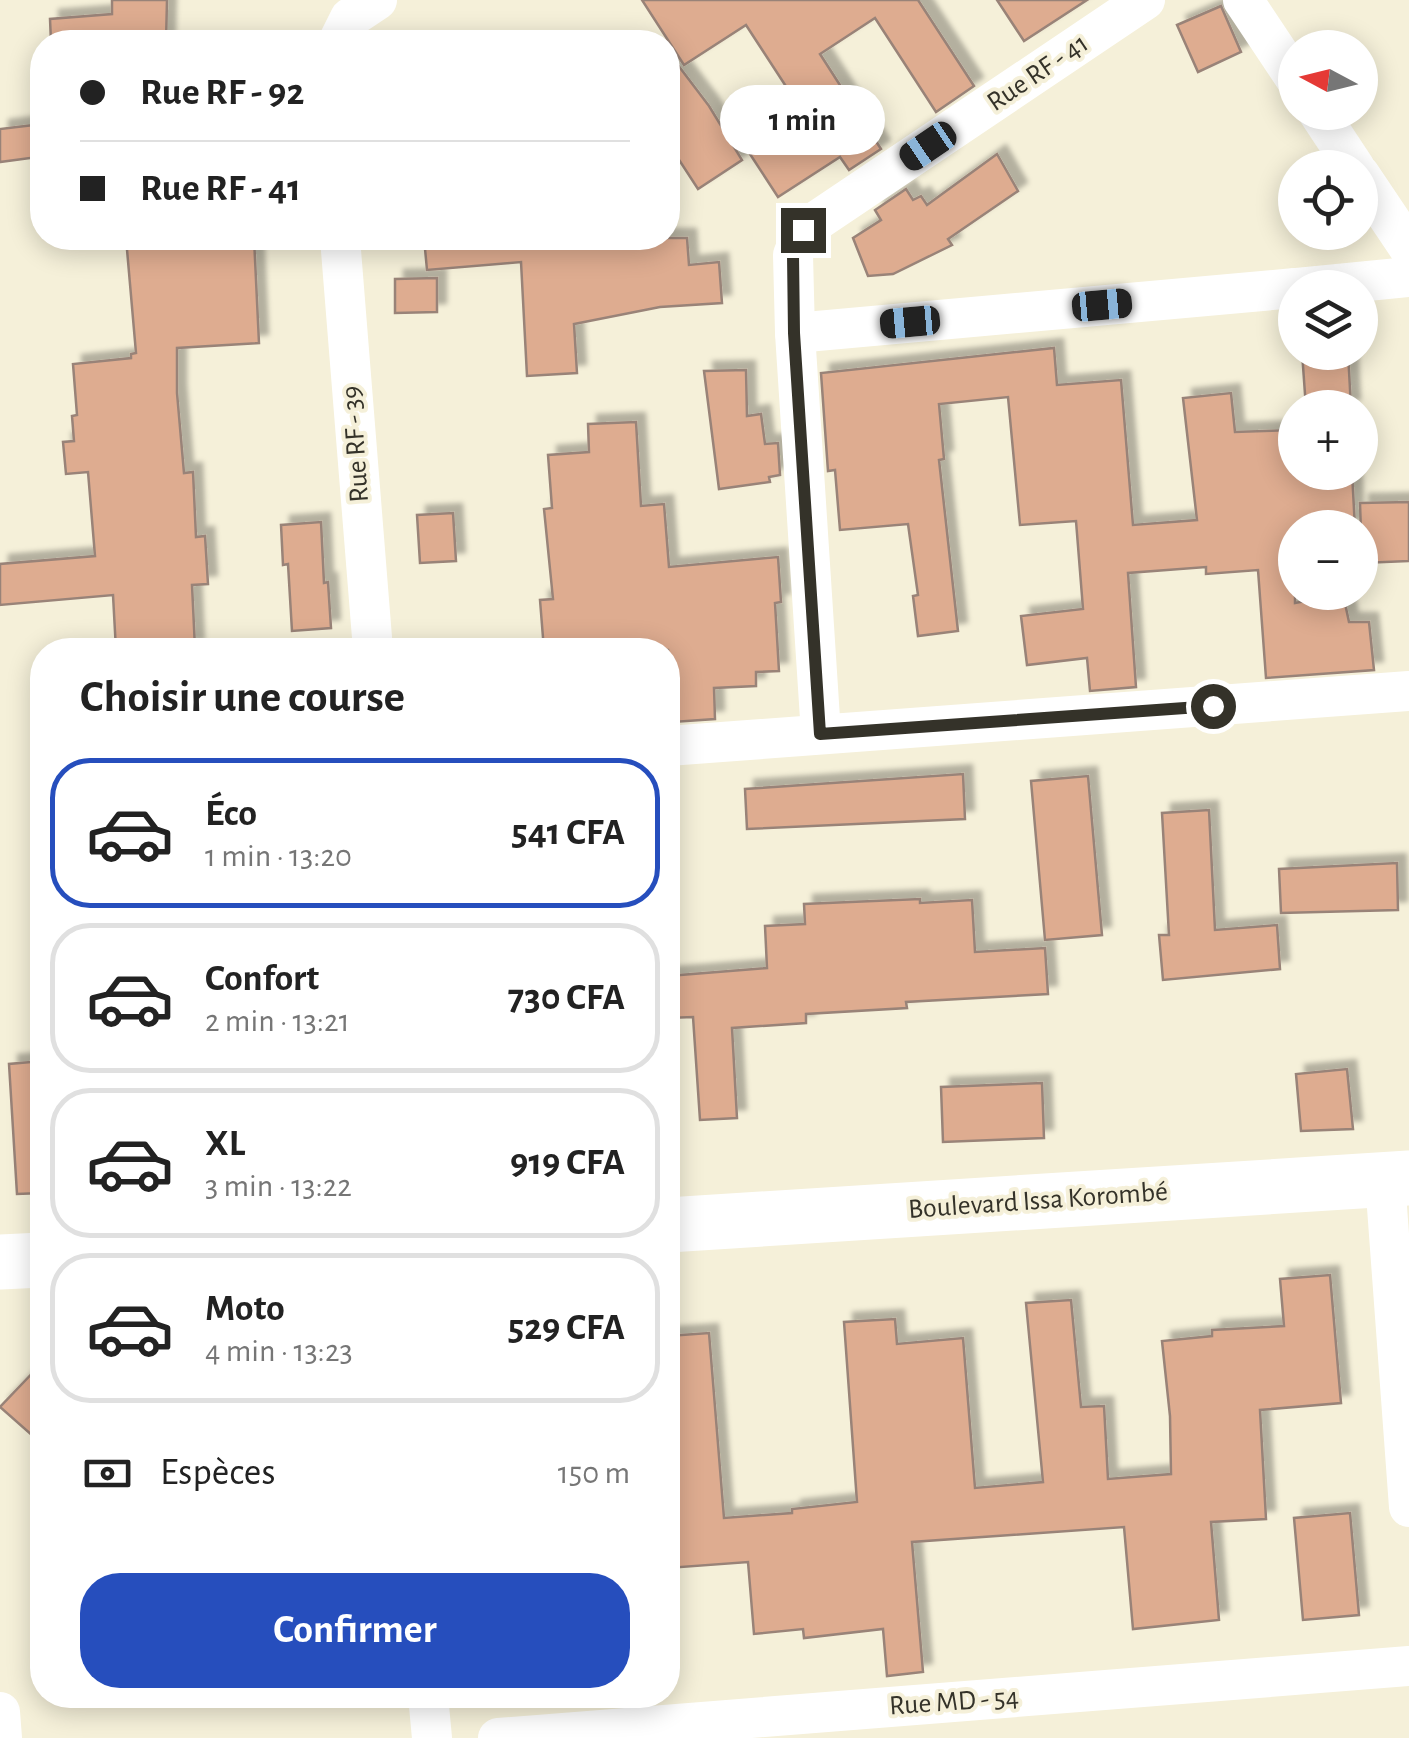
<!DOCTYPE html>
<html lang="fr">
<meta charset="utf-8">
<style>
:root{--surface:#fff;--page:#f6f6f6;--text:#222;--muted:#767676;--line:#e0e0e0;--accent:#264ebd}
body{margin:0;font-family:"Alegreya Sans",sans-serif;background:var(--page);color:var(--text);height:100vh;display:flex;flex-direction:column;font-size:38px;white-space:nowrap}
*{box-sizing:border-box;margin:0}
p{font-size:32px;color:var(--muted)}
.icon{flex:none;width:55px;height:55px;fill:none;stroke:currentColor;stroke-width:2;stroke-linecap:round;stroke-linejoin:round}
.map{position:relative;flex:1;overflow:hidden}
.panel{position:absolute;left:30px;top:638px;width:650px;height:1070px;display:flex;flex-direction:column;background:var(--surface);border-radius:40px;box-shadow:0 5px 25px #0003}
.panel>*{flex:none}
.top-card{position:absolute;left:30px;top:30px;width:650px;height:220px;border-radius:40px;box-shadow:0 5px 25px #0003;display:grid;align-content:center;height:220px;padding:0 50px;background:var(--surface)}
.needle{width:65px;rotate:277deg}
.controls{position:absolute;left:1278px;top:30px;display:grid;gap:20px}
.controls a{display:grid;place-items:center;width:100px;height:100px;border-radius:50%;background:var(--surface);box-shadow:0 5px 25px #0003;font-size:50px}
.end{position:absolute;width:45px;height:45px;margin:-22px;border:12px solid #343229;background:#fff;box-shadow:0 0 0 5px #fff}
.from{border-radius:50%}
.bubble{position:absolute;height:70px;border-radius:35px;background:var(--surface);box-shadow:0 5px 25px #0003;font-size:32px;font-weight:700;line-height:70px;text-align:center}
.car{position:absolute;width:30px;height:60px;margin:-30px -15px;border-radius:12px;box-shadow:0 0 8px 2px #0007;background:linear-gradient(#222 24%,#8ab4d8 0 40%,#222 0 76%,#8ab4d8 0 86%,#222 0)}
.top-card b{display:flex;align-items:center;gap:35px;height:95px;font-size:38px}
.top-card b+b{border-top:2px solid var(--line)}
.top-card i{width:25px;height:25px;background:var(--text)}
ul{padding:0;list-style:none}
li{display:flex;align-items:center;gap:30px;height:150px;margin:0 20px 15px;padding:0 30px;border:5px solid var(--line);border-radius:40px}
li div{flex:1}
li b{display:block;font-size:38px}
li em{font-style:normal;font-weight:700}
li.current{border-color:var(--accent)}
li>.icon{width:90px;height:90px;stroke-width:1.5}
h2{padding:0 50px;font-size:45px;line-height:120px}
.pay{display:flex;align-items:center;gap:25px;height:110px;padding:0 50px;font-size:38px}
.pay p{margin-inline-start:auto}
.cta{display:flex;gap:20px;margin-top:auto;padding:20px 50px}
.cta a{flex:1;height:115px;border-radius:40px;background:var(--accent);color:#fff;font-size:40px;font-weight:700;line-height:115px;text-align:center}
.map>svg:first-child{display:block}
.building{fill:#deac90;stroke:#998378;stroke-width:2.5;filter:url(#shadow)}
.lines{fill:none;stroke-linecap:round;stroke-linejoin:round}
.street{stroke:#fff;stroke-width:40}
.secondary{stroke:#fff;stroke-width:55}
.route{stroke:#343229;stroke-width:12}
.labels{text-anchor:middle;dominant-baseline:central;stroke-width:8;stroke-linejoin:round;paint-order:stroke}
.street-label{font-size:28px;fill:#343229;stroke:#f5f0d9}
</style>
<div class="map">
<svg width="1409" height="1738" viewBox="0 0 1409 1738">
<defs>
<filter id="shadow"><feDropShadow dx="9" dy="-9" stdDeviation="2.5" flood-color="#0004"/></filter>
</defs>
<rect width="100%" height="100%" fill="#f5f0d9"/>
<g class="building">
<path d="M112,0H167L166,42H51L50,19L112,14Z"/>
<path d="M642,0H918L974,86L936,112L875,18L820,54L881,149L849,170L840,157L778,197L748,151L804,114L746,25L684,65Z"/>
<path d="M997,0H1087L1024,41Z"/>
<path d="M1221,6L1241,52L1198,72L1177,25Z"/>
<path d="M668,52L709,106L742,160L698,189L668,143Z"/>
<path d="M34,125L38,157L0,162V129Z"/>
<path d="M997,154L1018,191L948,239L952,245L893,274L868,276L853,238L881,220L875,210L906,189L913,200L921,196L927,205Z"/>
<path d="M126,238H254L259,343L177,348V393L184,473L193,472L196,537L205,536L208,584L192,585L195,648L116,650L113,595L0,605V564L95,556L88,472L66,474L63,442L74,441L72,416L77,415L73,364L131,358V354L136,353Z"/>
<path d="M424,238H687L689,265L719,262L722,303L660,307L574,324L577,373L527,376L521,262L427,270Z"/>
<path d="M437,278V312L395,313V279Z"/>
<path d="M1054,348L1057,385L1121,380L1133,525L1197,520L1183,398L1231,393L1235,432L1291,430L1292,472H1352L1355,528H1295V603L1343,594L1349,622H1369L1374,670L1266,678L1258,570L1206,574V567L1128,573L1136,687L1090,691L1087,658L1027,665L1021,616L1083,609L1076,521L1020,525L1008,397L939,404L944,459L939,460L958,631L918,636L913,596L918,595L908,524L840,530L835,470L828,471L821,373Z"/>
<path d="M1302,352H1348L1351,408H1306Z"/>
<path d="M746,370L747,416L761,414L765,444L778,443L780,475L769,477L770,482L719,489L704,371Z"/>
<path d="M636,422L641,506L664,504L669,567L778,557L781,602L775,603L779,671L756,672V686L714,688L715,719L673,722L668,650H544L540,600L553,599L544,509L552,508L548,455L589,452L588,424Z"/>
<path d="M1409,502V561L1362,563L1360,503Z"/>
<path d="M453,513L456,561L420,563L417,515Z"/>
<path d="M321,522L324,583L328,582L331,628L292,631L288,564L283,565L281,525Z"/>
<path d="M963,774L965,819L747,829L745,789Z"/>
<path d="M1088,776L1102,935L1045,940L1031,781Z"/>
<path d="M1209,810L1215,930L1277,925L1280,969L1163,980L1159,935H1169L1162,813Z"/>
<path d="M1397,863L1398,910L1281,913L1279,869Z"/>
<path d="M920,899V903L972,900L975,952L1045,948L1048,994L906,1002L907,1008L806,1014V1023L732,1028L737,1118L700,1120L693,1017L668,1018V976L767,968L765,926L805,924L804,904Z"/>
<path d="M42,1061V1193L17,1194L9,1064Z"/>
<path d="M1347,1069L1353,1129L1301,1131L1296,1074Z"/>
<path d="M1042,1083L1044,1138L943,1142L941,1087Z"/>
<path d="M1330,1275L1341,1403L1260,1410L1266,1519L1211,1522L1219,1620L1133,1629L1124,1527L912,1542L923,1672L887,1676L883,1629L804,1638L803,1629L754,1634L748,1562L668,1568V1336L709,1333L724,1518L792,1513V1509L857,1502L844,1322L895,1319L897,1344L963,1338L975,1488L1043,1482L1026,1303L1071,1300L1081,1407L1104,1406L1108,1479L1171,1474L1170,1416L1162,1341L1212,1336V1330L1284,1326L1280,1279Z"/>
<path d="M42,1363V1444L0,1407Z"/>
<path d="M1350,1513L1359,1615L1303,1620L1294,1518Z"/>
</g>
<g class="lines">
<g class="street">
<path d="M1243,0L1295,78"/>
<path d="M338,42L350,18L377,0"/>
<path d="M1318,112L1355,168"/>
<path d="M1360,175L1409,248"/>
<path d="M340,238L373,650"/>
<path d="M1297,288L1409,277"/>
<path d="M795,333L1295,288"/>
<path d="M821,734L795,333L793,255L803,230L1145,0"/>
<path d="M668,746L1409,691"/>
<path d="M1385,1180L1409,1507"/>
<path d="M428,1695L432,1738"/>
<path d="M0,1712L2,1738"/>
<path d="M498,1738L1409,1666"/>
</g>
<g class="secondary">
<path d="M668,1225L1409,1178"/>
<path d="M0,1262L42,1260"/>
</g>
</g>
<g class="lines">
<path class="route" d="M803,230L793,255L794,333L820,734L1213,706"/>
</g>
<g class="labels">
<g class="street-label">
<text transform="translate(1038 73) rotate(-34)">Rue RF - 41</text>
<text transform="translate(356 444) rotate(-94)">Rue RF - 39</text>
<text transform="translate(1038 1201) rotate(-4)">Boulevard Issa Korombé</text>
<text transform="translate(954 1702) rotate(-4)">Rue MD - 54</text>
</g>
</g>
</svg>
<div class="controls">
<a><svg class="needle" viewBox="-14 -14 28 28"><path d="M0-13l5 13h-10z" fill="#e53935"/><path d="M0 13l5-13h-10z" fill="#767676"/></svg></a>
<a><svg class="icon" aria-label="locate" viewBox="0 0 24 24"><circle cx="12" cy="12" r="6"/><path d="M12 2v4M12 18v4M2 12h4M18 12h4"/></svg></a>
<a><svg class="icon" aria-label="layers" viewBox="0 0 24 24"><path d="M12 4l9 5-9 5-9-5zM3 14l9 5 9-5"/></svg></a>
<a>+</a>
<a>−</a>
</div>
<i class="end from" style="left:1213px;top:706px"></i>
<i class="end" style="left:803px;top:230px"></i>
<div class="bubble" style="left:720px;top:85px;width:165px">1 min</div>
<i class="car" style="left:928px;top:146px;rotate:236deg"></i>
<i class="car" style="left:1102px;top:305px;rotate:85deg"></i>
<i class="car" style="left:910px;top:322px;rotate:265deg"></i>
<div class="top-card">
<b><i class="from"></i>Rue RF - 92</b>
<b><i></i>Rue RF - 41</b>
</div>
<section class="panel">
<h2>Choisir une course</h2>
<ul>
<li class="current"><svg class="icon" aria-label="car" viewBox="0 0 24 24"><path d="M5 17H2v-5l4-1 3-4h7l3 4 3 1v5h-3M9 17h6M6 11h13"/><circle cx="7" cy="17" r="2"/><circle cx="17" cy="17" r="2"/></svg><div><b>Éco</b><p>1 min · 13:20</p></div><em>541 CFA</em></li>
<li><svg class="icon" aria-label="car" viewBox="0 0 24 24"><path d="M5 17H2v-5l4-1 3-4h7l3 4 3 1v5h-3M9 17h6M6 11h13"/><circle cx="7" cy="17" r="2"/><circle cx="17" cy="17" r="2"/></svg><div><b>Confort</b><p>2 min · 13:21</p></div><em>730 CFA</em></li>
<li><svg class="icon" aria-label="car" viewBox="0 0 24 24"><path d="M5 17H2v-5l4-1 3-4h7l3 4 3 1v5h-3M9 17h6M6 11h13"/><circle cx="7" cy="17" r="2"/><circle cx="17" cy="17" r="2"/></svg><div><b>XL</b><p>3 min · 13:22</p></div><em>919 CFA</em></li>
<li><svg class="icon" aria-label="car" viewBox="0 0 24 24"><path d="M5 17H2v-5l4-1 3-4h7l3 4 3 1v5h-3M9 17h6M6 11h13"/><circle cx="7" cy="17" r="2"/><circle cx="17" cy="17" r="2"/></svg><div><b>Moto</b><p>4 min · 13:23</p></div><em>529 CFA</em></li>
</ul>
<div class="pay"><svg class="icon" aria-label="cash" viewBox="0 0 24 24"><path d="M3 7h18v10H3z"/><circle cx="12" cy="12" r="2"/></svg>Espèces<p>150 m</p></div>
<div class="cta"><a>Confirmer</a></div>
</section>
</div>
